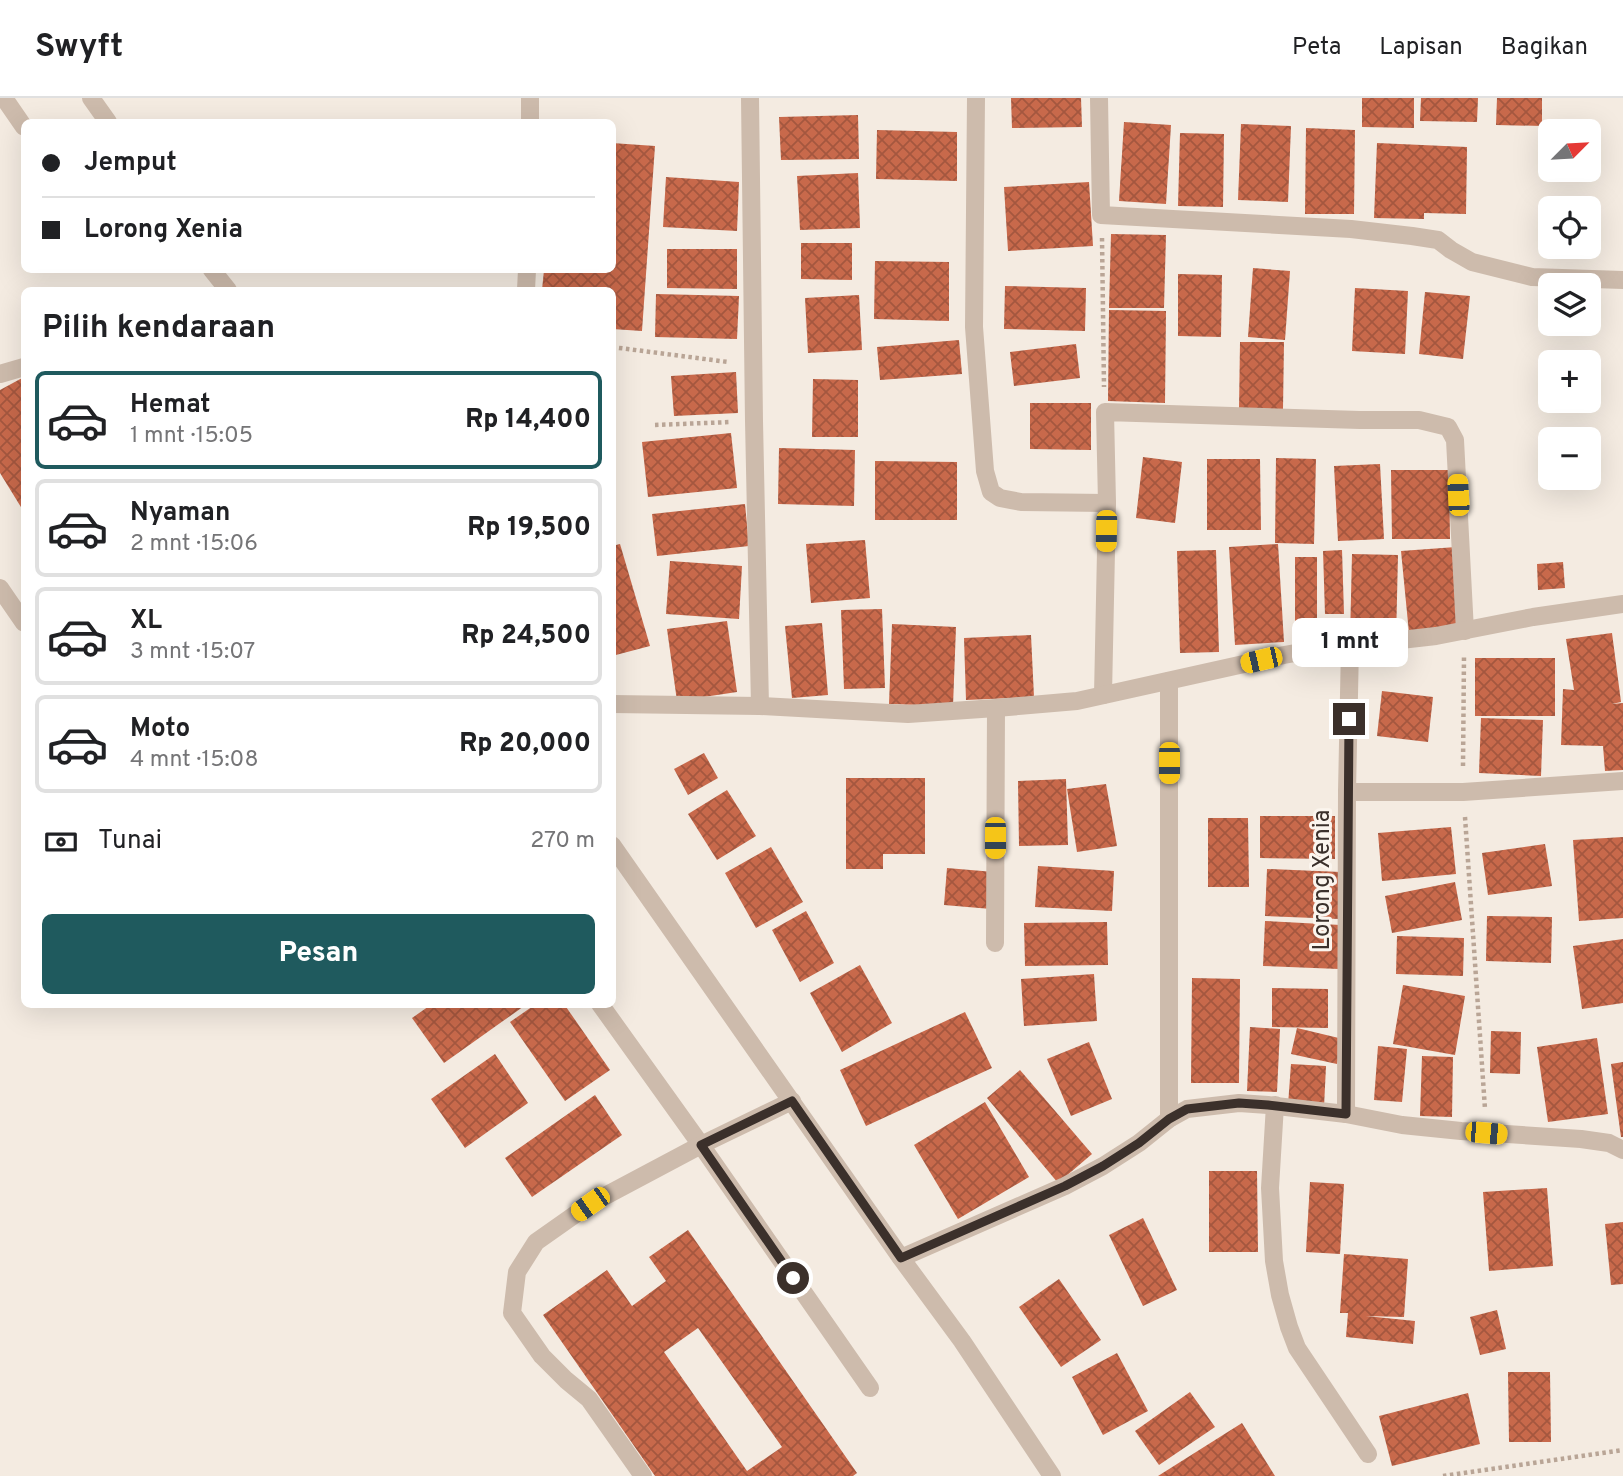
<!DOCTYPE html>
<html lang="id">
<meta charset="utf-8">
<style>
:root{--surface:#fff;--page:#f2f2f2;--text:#202124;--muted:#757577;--line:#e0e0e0;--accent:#1f5a5e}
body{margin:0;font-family:Overpass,sans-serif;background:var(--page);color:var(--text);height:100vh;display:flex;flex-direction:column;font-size:26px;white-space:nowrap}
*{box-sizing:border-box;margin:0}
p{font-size:23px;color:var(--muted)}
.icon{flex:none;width:38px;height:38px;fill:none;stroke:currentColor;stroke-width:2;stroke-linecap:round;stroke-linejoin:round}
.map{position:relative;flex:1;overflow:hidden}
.details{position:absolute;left:21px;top:189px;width:595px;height:721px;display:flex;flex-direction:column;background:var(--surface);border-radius:10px;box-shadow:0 7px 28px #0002}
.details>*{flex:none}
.banner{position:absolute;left:21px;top:21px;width:595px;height:154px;border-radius:10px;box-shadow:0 7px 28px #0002;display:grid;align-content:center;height:154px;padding:0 21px;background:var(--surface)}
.needle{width:46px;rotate:66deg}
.buttons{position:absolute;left:1538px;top:21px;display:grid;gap:14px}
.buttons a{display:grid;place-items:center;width:63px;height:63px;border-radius:10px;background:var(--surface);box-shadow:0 7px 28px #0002;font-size:35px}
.end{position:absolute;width:32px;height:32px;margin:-16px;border:9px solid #3b302b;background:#fff;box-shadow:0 0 0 4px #fff}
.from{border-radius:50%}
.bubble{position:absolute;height:49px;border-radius:10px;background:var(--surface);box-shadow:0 7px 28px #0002;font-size:23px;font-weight:800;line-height:49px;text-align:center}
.car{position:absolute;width:21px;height:42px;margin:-21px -10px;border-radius:9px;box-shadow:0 0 5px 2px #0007;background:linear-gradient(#f5c518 24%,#345 0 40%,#f5c518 0 76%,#345 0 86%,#f5c518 0)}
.banner b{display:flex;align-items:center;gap:24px;height:66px;font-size:26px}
.banner b+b{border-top:2px solid var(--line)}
.banner i{width:18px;height:18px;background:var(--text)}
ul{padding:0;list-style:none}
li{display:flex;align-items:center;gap:21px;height:98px;margin:0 14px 10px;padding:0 7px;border:4px solid var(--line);border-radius:10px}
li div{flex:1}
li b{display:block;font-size:26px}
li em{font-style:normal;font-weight:800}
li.on{border-color:var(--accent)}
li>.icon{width:63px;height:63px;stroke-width:1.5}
h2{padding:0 21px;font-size:32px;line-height:84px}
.pay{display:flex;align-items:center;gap:18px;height:77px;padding:0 21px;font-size:26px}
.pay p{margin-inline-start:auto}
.button{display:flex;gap:14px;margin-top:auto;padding:14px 21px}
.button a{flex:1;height:80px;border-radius:10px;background:var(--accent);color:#fff;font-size:28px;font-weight:800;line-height:80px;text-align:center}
header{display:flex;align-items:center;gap:42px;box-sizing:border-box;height:98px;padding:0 35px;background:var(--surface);border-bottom:2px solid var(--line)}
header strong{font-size:33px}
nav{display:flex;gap:38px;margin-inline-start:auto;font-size:24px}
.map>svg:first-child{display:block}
.building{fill:url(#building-cross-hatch);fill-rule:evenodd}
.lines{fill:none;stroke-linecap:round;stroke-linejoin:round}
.path{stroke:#b9a596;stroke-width:4.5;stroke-dasharray:3.5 3.5;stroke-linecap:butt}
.minor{stroke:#cdbbac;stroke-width:18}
.route{stroke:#3b302b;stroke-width:9}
.labels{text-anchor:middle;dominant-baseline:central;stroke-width:6;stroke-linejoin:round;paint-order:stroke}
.street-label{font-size:24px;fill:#3b302b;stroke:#fbf5ee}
</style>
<header>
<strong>Swyft</strong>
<nav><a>Peta</a><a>Lapisan</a><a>Bagikan</a></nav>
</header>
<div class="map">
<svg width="1623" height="1378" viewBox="0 0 1623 1378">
<defs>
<pattern id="building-cross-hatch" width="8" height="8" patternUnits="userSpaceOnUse" patternTransform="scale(1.75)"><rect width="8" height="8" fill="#c8694b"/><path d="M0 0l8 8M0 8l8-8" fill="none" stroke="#a4573f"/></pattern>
</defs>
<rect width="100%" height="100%" fill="#f4ebe1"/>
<g class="building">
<path d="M1011,0H1081L1082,29L1012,30Z"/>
<path d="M1362,0H1414V30L1362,29Z"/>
<path d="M1421,0H1478L1477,24L1420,23Z"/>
<path d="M1497,0H1542V28L1496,27Z"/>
<path d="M858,17L859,61L781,62L779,19Z"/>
<path d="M1124,24L1171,27L1166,106L1119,103Z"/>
<path d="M1241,26L1291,28L1288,104L1238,102Z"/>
<path d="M1306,30L1355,32L1354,116H1305Z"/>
<path d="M877,32L957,34V83L876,81Z"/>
<path d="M1180,35L1224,36L1223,109L1178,108Z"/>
<path d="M612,45L655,48L642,233L612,231V192H542L544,172H612Z"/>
<path d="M1377,45L1467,49L1466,116L1424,115V121L1374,120Z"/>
<path d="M858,75L860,130L800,132L797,78Z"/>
<path d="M666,79L739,84L737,133L663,129Z"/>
<path d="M1089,84L1093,148L1008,153L1004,89Z"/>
<path d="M1111,136L1166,137L1164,210H1109Z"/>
<path d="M801,145H852V182L801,181Z"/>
<path d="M667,151H737V191L667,190Z"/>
<path d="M875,163L949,164V223L874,221Z"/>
<path d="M1253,170L1290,173L1285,242L1248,239Z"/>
<path d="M1178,176L1222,177L1221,239L1178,238Z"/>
<path d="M1005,188L1086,190L1085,233L1004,231Z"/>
<path d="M1355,190L1408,193L1405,256L1352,253Z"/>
<path d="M1425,194L1470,198L1463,261L1419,256Z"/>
<path d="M656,196L739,198L737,241L655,239Z"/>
<path d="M859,197L862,252L808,255L805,200Z"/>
<path d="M1109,212L1166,213L1165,305L1108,303Z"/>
<path d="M959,242L962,276L880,282L877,249Z"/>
<path d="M1240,244H1284L1283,311H1239Z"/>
<path d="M1076,246L1080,280L1014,288L1010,254Z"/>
<path d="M736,274L738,315L674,318L671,278Z"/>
<path d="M24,279V414L0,375V292Z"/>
<path d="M813,281L858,282V339H812Z"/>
<path d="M1030,305H1091V352L1030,351Z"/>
<path d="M731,335L737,390L648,399L642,344Z"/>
<path d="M779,350L855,352L854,408L778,406Z"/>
<path d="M1143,359L1182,364L1175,425L1136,420Z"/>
<path d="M1276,360L1316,361L1314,446L1275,445Z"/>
<path d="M1207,361H1260L1261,432H1207Z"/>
<path d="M875,363L957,364V422H875Z"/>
<path d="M1380,366L1384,441L1338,443L1334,368Z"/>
<path d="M1391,372H1449L1450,441H1392Z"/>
<path d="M745,406L749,448L657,458L652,416Z"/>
<path d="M865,442L870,500L811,505L806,446Z"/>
<path d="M620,446L650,548L612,558V448Z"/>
<path d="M1278,446L1284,544L1235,547L1229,449Z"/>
<path d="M1456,449L1463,530L1409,535L1401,453Z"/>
<path d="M1216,452L1219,554L1180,555L1177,453Z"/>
<path d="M1342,452L1344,516H1325L1323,453Z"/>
<path d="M1352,456L1398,457L1396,542L1350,541Z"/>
<path d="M1295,459H1317V541L1295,540Z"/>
<path d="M670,463L742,468L739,521L666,516Z"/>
<path d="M1563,464L1565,490L1538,492L1537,466Z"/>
<path d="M882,511L885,590L844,591L841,512Z"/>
<path d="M727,523L737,594L677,603L667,531Z"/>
<path d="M822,525L828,597L792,600L785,528Z"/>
<path d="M892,526L956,529L953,608L889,606Z"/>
<path d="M1612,535L1621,604L1612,606L1623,605V672L1605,673L1603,648L1561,647L1563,591L1574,592L1566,541Z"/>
<path d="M1031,537L1034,599L966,602L964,540Z"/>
<rect x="1475" y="560" width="80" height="58"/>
<path d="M1382,593L1433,599L1428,644L1377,638Z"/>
<path d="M1481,620L1543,622L1541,678L1479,675Z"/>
<path d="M704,655L718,680L688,697L674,671Z"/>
<path d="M846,680H925V756H883V771H846Z"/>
<path d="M1066,681L1068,747L1019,748L1018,683Z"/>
<path d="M1106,686L1117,748L1077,754L1067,691Z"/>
<path d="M727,692L756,738L717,762L688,716Z"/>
<path d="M1260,718H1335V761L1260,760Z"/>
<path d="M1208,720H1248L1249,789H1208Z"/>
<path d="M1451,729L1456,776L1382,783L1378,735Z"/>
<path d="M1623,739V820L1579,823L1573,742Z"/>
<path d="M1545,746L1552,788L1488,797L1482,755Z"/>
<path d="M771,749L803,804L756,830L725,775Z"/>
<path d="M1038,768L1114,773L1112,813L1035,809Z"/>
<path d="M947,770L994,774L991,811L944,807Z"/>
<path d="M1267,771L1341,774L1339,821L1265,818Z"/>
<path d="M1455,784L1462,822L1392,835L1385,798Z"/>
<path d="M806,813L834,865L800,884L772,832Z"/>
<path d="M1487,818L1552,819L1551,865L1486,863Z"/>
<path d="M1265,823L1341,827L1339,871L1263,868Z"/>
<path d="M1107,824L1108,867L1025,868L1024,825Z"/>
<path d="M1397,838L1464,840L1463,878L1396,876Z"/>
<path d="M1623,841V905L1582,911L1573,848Z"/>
<path d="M860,867L892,925L842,954L810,895Z"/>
<path d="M1094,876L1097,923L1024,928L1021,881Z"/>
<path d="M1192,880L1240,881L1239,985H1191Z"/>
<path d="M1403,887L1465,898L1455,957L1393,946Z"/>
<path d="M1272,890L1328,891V930L1272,929Z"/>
<path d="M432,906H527L444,965L412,920Z"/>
<path d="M536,906H564L610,972L565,1003L510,924Z"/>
<path d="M965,914L992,970L866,1028L840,972Z"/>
<path d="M1250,929L1280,931L1277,994L1247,993Z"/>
<path d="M1297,930L1343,941L1337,966L1291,956Z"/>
<path d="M1491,933L1521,934L1520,976L1490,975Z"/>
<path d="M1597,940L1608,1016L1548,1024L1537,949Z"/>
<path d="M1089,944L1112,1001L1071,1018L1047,961Z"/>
<path d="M1378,948L1407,951L1402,1004L1374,1002Z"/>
<path d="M495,956L528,1005L465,1050L431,1001Z"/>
<path d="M1422,958L1453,959L1452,1019L1420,1018Z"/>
<path d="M1623,964V1039H1621L1611,966Z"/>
<path d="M1291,966L1326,968L1324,1009L1288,1007Z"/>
<path d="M1020,972L1092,1056L1058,1085L987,1000Z"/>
<path d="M595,997L622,1037L532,1099L505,1060Z"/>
<path d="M985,1004L1029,1079L958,1121L914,1047Z"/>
<path d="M1209,1073H1257L1258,1154H1209Z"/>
<path d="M1310,1084L1344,1086L1340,1156L1306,1154Z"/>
<path d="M1547,1090L1553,1168L1489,1173L1483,1094Z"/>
<path d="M1143,1120L1177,1192L1143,1208L1109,1137Z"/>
<path d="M1623,1124V1186L1611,1187L1605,1126Z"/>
<path d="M688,1132L857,1375L853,1378H655L543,1217L607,1172L632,1208L666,1183L649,1159ZM698,1230L782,1349L747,1373L664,1254Z"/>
<path d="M1344,1156L1408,1161L1404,1219L1366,1218L1415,1223L1413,1246L1346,1239L1348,1215H1340Z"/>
<path d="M1059,1181L1101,1242L1061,1269L1019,1209Z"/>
<path d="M1497,1212L1506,1251L1480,1257L1470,1219Z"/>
<path d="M1117,1255L1148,1313L1103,1337L1072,1279Z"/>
<path d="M1508,1274H1550L1551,1344H1509Z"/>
<path d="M1190,1294L1215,1329L1159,1367L1135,1333Z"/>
<path d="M1468,1295L1480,1346L1392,1368L1379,1318Z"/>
<path d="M1242,1325L1275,1378H1158Z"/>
</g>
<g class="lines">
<g class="path">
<path d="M1102,140L1104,289"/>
<path d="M612,249L728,264"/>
<path d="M655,327L731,324"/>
<path d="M1463,668L1464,558"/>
<path d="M1465,719L1485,1011"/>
<path d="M1443,1378L1623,1352"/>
</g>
<g class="minor">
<path d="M4,0L24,29"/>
<path d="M91,0L108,24"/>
<path d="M750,0L754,323L760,608"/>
<path d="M976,0L974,229L985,373L991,394L1000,400L1021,404L1107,405L1103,597"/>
<path d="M1099,0L1101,117L1351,131L1412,138L1438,142L1451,152L1472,164L1532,179L1623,182"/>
<path d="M530,24V0"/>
<path d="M212,172L228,192"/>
<path d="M526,192L527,172"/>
<path d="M0,276L24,269"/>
<path d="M1107,405L1105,314L1360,322H1419L1448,329L1455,342L1465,533"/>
<path d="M0,490L24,525"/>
<path d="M612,606L760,608L908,616L996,610L1077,603L1284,557L1312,552L1436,538L1533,519L1623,506"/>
<path d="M1347,694H1463L1623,683"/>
<path d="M612,747L901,1160L962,1243L1052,1378"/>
<path d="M995,845L996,610"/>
<path d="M600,906L701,1047L870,1290"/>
<path d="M1275,1007L1270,1090L1274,1163L1280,1197L1289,1229L1297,1250L1368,1356"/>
<path d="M1346,1016L1347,694L1350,548"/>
<path d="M1169,1021V583"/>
<path d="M901,1160L1065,1088L1103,1068L1139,1045L1169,1021L1187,1011L1239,1005L1268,1007L1346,1016L1402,1027L1461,1033L1581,1041L1609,1045L1623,1052"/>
<path d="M643,1378L589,1301L566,1282L542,1258L512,1215L517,1174L536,1144L590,1106L701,1047L792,1003"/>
</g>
</g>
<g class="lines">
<path class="route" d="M793,1180L701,1047L792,1003L901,1160L1065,1088L1103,1068L1139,1045L1169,1021L1187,1011L1239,1005L1268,1007L1346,1016L1349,621"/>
</g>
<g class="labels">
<g class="street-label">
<text transform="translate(1323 782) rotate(-90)">Lorong Xenia</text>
</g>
</g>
</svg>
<div class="buttons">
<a><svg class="needle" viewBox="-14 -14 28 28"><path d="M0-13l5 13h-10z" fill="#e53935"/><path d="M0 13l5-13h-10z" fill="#757577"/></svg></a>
<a><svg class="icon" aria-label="locate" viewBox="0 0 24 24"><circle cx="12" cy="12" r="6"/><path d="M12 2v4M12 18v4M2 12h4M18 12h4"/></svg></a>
<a><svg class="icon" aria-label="layers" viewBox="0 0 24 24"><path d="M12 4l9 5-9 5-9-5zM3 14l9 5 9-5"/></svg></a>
<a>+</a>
<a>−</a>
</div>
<i class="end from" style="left:793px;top:1180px"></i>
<i class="end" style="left:1349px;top:621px"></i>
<div class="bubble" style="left:1292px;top:520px;width:116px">1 mnt</div>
<i class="car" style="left:1458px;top:397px;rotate:357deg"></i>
<i class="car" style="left:1106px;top:433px;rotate:181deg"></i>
<i class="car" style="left:1261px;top:562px;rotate:257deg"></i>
<i class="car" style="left:1169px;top:665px;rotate:180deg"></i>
<i class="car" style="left:995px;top:740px;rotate:180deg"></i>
<i class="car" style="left:1486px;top:1035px;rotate:95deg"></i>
<i class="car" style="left:590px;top:1106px;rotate:235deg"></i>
<div class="banner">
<b><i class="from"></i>Jemput</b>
<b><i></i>Lorong Xenia</b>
</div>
<section class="details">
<h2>Pilih kendaraan</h2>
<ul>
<li class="on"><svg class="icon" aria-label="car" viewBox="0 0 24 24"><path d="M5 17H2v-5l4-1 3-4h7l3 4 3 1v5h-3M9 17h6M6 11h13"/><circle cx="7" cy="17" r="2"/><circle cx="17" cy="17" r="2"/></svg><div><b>Hemat</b><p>1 mnt · 15:05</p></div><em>Rp 14,400</em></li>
<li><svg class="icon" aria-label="car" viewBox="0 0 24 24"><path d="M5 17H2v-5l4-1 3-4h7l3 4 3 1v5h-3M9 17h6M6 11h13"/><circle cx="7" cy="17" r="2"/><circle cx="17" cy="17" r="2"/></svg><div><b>Nyaman</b><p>2 mnt · 15:06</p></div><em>Rp 19,500</em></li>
<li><svg class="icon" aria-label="car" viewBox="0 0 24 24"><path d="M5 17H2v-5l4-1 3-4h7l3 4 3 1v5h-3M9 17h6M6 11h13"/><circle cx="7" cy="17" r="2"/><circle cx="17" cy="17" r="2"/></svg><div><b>XL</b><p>3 mnt · 15:07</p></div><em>Rp 24,500</em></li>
<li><svg class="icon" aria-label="car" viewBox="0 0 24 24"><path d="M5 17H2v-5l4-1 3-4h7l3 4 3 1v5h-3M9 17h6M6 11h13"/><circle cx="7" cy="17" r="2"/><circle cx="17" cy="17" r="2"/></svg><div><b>Moto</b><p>4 mnt · 15:08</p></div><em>Rp 20,000</em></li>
</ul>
<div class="pay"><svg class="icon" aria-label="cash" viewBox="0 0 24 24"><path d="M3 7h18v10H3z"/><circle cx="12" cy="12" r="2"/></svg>Tunai<p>270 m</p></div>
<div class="button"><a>Pesan</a></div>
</section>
</div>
